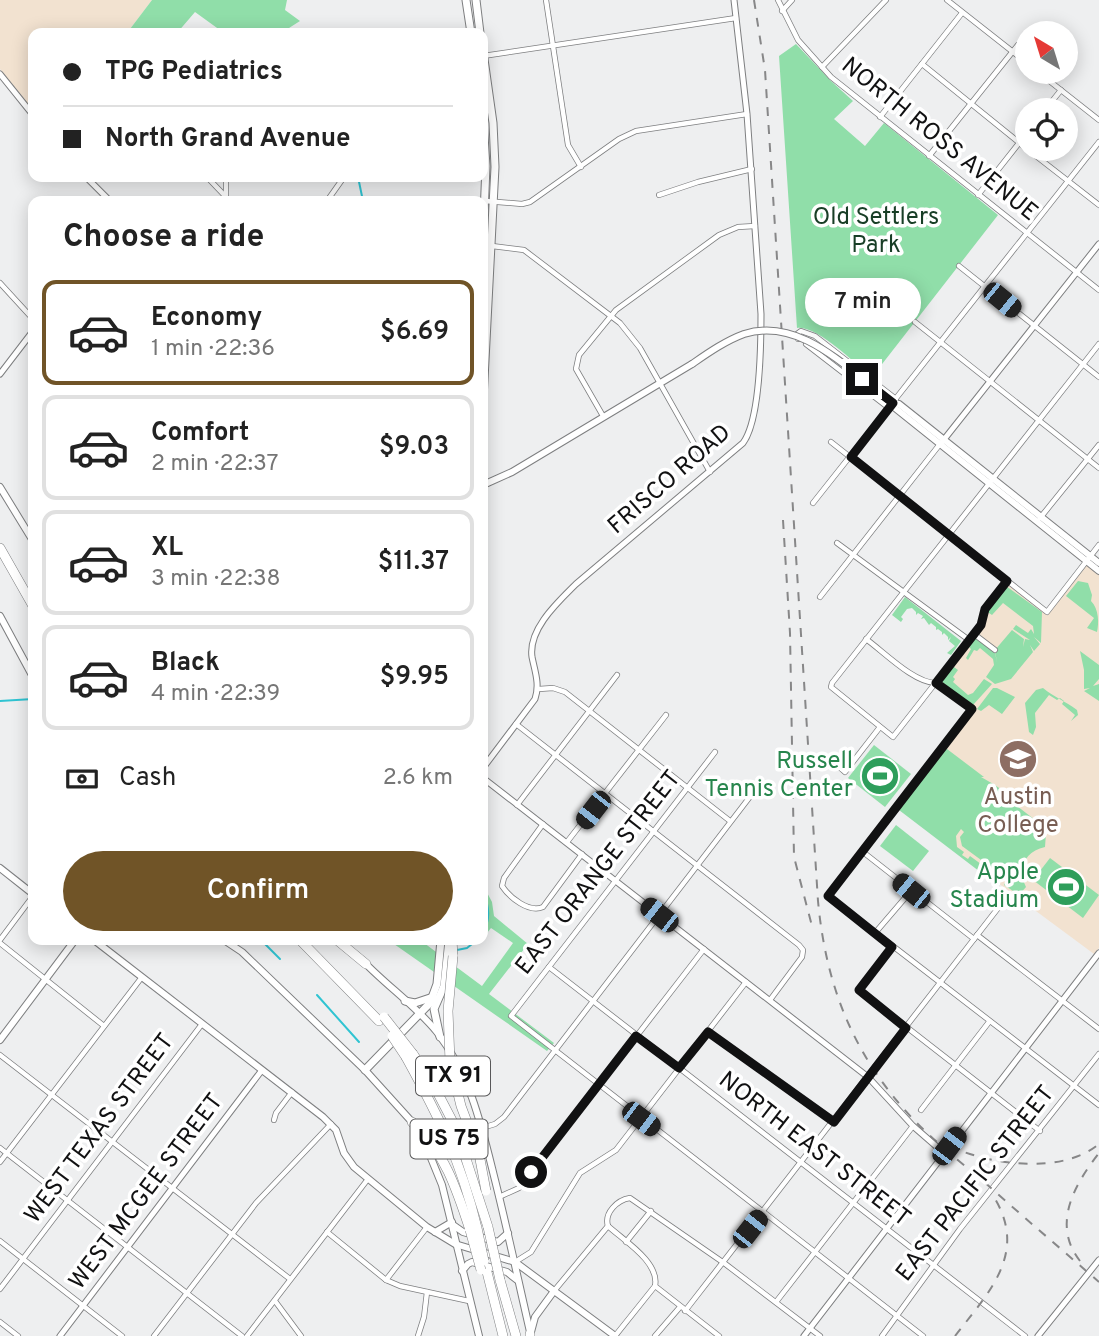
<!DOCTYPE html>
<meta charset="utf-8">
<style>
:root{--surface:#fff;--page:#f6f6f6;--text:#222;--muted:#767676;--line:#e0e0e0;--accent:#705427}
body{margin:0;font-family:Overpass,sans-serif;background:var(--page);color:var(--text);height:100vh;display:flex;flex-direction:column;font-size:26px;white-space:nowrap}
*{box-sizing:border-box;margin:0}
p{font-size:23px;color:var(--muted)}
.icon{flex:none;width:38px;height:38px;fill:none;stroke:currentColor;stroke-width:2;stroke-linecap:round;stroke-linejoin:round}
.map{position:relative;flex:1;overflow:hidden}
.drawer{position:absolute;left:28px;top:196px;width:460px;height:749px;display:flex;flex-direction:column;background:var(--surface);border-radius:14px;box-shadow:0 4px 18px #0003}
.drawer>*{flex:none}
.hud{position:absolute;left:28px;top:28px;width:460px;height:154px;border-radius:14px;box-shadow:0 4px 18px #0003;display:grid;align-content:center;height:154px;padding:0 35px;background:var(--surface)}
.needle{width:46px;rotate:322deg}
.controls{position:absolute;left:1015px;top:21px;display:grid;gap:14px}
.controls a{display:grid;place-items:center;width:63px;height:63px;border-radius:50%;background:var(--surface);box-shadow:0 4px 18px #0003;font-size:35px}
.end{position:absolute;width:32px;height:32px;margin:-16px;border:9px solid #111112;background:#fff;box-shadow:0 0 0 4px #fff}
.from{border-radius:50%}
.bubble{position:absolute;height:49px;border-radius:24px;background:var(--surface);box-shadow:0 4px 18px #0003;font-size:23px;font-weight:600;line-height:49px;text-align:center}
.car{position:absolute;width:21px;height:42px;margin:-21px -10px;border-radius:9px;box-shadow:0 0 5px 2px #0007;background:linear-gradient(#222 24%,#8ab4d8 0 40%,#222 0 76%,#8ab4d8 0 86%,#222 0)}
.hud b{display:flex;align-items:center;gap:24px;height:66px;font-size:26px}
.hud b+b{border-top:2px solid var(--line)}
.hud i{width:18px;height:18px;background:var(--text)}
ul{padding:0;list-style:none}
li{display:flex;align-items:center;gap:21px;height:105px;margin:0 14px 10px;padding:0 21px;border:4px solid var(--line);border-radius:14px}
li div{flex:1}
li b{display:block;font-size:26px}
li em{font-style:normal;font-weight:600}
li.current{border-color:var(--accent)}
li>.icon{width:63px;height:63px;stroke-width:1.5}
h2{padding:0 35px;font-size:32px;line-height:84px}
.pay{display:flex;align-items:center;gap:18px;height:77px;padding:0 35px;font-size:26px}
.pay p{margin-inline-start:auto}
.button{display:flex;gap:14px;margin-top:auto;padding:14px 35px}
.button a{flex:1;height:80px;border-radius:42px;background:var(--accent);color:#fff;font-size:28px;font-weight:600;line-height:80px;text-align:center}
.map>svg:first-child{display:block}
.education{fill:#f2e2d0}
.green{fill:#90dea9}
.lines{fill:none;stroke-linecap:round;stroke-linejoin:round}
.stream{stroke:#30c4d2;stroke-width:2}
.minor-casing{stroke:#7e7f80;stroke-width:6}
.tertiary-casing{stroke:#7e7f80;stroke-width:7}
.secondary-casing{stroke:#7e7f80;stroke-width:8}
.primary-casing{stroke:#7e7f80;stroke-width:9}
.motorway-casing{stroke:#7e7f80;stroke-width:10}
.minor{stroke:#fff;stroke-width:4.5}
.tertiary{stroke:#fff;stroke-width:5}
.secondary{stroke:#fff;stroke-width:6}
.primary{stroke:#fff;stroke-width:7}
.motorway{stroke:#fff;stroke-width:9}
.rail{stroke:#878788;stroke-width:2;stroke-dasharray:9 9;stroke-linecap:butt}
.secondary-bridge-casing{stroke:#7e7f80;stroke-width:8;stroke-linecap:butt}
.motorway-bridge-casing{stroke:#7e7f80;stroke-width:10;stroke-linecap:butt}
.secondary-bridge{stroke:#fff;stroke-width:6}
.motorway-bridge{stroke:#fff;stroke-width:9}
.route{stroke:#111112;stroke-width:9}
.labels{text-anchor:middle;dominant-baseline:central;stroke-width:7;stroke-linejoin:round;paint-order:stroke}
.shield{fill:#fff;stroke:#585859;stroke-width:2}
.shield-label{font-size:23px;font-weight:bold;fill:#111112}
.street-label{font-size:24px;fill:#111112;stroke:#fff}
.park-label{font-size:24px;fill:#183e26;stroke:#fff}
.leisure-label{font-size:24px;fill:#27864d;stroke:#fff;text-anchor:end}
.education-label{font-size:24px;fill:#785e54;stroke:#fff}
</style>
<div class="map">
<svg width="1099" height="1336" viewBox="0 0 1099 1336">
<rect width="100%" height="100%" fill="#eeeff0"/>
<g class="education">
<path d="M0,0H152L127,33H33V111L0,69Z"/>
<path d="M1087,565L1099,574V948L1094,954L898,809L975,710L940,681L984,624L985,613L1007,584L1043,612L1048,613Z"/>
</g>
<g class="green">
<path d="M152,0H287L285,10L300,21L289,28L291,33H224L195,12L177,33H127Z"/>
<path d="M796,44L831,81L853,101L834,119L865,146L884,123L998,215L872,377C856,365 817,325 797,328L779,56Z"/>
<path d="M1078,581L1088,583L1092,595L1091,601C1099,609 1099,623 1097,632L1087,628L1094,618L1066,596Z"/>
<path d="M1006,586L1042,612L1041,643L1034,637L1040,644L1034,651L1030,645L1033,652L1011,679L995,684L986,677L994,665L993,659L980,648L977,651L974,650L968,660L966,658L971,649L968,646L975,637L995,652L997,663L995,650L1012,630L1024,639L1023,647L1025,639L1030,640L1013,629L1016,625L1028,633L1031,629L1034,634L1033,626L1003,603L992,615L986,611Z"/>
<path d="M905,597L961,641L951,655L947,653L955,646L949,641L951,637L948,640V637L944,633L942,635V632L938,629L936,630V627L931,623L929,625L924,618L921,619L923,616L918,613L916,615V612L912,608L907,609L901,617L903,619L901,622L892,615Z"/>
<path d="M1080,651L1099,665V679L1093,686L1099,684V701L1084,691L1090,688L1084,689V670Z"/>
<path d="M954,667L958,670L953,677L955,679L953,682L968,695L973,693L984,679L992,684L973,705L969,704L942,682L945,675Z"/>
<path d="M993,688H997L1015,697L1002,714L989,705L981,711L977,709Z"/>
<path d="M1043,688C1054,697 1065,701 1077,710L1078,715L1071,721L1075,715L1062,704L1064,701L1060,698L1057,700L1049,695L1035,713L1036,727L1033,735L1029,732L1025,703L1036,690Z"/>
<path d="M874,745L911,774L885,807L848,778Z"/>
<path d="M947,749L984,777H981L995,785L1018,802L1017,806L1039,823V837L1046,828L1048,830L1046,833L1045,847C1025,851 1017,868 1026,887L1019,895L1004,885L1007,879L962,846L960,837L964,832L961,829L956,836L957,847L964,852L962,855L968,859L970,856L1000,878L997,882L992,881L899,810L943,751Z"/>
<path d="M896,825L929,851L913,871L880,846Z"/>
<path d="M1050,858L1099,895L1083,918L1033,880Z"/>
<path d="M483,885L492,902L494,916L528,944L489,994L554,1043L547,1051L394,944L392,940H420L482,986L513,943L491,928L483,938Z"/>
</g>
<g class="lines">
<g class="stream">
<path d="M358,177L363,201"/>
<path d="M0,701L33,699"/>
<path d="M483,895C490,906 490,921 483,932"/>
<path d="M261,940L280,959"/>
<path d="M457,950L467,948L477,940"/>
<path d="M317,995L359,1042"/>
</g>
<g class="minor-casing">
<g id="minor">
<path d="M546,0L568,145L581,167"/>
<path d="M778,0L798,40L831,77L1099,290"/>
<path d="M947,0L1027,63"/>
<path d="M782,11L792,0"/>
<path d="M483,56L736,18"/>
<path d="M922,64L1027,149"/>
<path d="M822,67L886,0"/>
<path d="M1038,72L1099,120"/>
<path d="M1045,110L1061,90"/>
<path d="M880,117L962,13"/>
<path d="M1027,149L1099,205"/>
<path d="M929,156L1018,45"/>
<path d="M207,177L226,197"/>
<path d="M659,195L698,182L752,169"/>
<path d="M978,195L1027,133"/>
<path d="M226,201V177"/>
<path d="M327,201L344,177"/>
<path d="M485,201L522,204L530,202L619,139L636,131L747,114"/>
<path d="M492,246L524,250L620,323L640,348L710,472"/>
<path d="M959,266L1099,377"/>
<path d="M0,283L33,319"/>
<path d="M915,322L1099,468"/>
<path d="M798,339L797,334L801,331L815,336L896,399"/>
<path d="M806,344L889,408"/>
<path d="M603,416L576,369L579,355L616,310L719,235L738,227L755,226"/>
<path d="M831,442L1047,612L1099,545"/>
<path d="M813,503L1099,142"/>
<path d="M1040,518L1099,445"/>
<path d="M837,543L969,640"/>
<path d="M1007,581L985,609L981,625L893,737L831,687L832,683L1099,344"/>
<path d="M820,597L940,444"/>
<path d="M974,634L995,650"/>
<path d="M866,639C884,652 914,683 936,683L972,709L828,896L1099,1105"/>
<path d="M539,689L553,688L565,692L730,821"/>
<path d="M516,724L799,945L803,950L802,957L770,1000"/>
<path d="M715,752L511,1016L923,1336"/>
<path d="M833,761L845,772L880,727"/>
<path d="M517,805L617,675"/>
<path d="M543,824L504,878L502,886C510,898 529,913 543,907L582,854"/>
<path d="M567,842L666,715"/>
<path d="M863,852L974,939"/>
<path d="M875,933L911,891"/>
<path d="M977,935L1099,1029"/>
<path d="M0,940L33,896"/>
<path d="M0,943L104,1026"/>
<path d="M892,947L859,990L1040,1131"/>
<path d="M549,967L1025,1336"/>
<path d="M707,1032L834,1122"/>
<path d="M0,1055L290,1279"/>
<path d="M921,1110L989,1022"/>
<path d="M274,1120L276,1113L292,1092"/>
<path d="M482,1128L495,1124L504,1117L759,785"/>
<path d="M0,1148L242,1336"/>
<path d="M0,1162L142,977"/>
<path d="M499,1197L519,1188L704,949"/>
<path d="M608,1226C623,1240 660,1262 655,1286L719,1336"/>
<path d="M327,1232L386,1280L400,1286L469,1301"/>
<path d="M0,1241L122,1336"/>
<path d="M626,1242L651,1211"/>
<path d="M515,1262L531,1252L580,1173L616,1150L746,982"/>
<path d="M386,1280L427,1227"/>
<path d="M0,1289L202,1024"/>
<path d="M554,1291L608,1226C604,1213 617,1200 630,1198L724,1263L820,1336"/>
<path d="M275,1301L301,1336"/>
<path d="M776,1302L913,1126"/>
<path d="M685,1311L1009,894"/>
<path d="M0,1322L18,1336"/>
<path d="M154,1336L256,1203L331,1124"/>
<path d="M247,1336L368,1179"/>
<path d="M418,1336L424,1317L427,1292"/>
<path d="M615,1336L655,1286"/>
<path d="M655,1336L680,1307"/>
<path d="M882,1336L960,1229L1099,1054"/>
</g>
</g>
<g class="tertiary-casing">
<g id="tertiary">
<path d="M0,74L33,115"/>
<path d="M86,177L110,201"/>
<path d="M0,374L33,331"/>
<path d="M942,442L1099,244"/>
<path d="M483,768L535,699C540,684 535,672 532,657C528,629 558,602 576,584L743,443C760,420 761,345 761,314L747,114L734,0"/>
<path d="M483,778L868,1077L913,1126L944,1153"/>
<path d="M60,1336L262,1070"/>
<path d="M804,1336L1099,953"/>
<path d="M1038,1336L1099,1260"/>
</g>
</g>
<g class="secondary-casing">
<g id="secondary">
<path d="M883,395L893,403L899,404L1099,563"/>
<path d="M893,403L895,408L1099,571"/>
<path d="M483,485L512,472L692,364"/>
<path d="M0,487L33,541"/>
<path d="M0,616L33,677"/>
<path d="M0,868L33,894"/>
<path d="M94,940L323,1117L336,1130L344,1153L354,1167L427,1227L455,1244L515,1262L615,1336"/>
<path d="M224,940L242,952L365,1070L412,1122L431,1158L442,1185L479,1336"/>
<path d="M364,962C387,986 416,1006 437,1032C471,1076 482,1128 495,1180C508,1232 519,1284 531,1336"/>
<path d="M0,1040L75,940"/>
<path d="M453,1225L463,1232L498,1242L508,1233"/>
<path d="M435,1232L452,1222"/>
<path d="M462,1271L468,1264L472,1262L507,1272L517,1280"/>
<path d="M531,1332L535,1317L554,1291"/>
</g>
</g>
<g class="primary-casing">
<g id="primary">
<path d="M466,0L471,33"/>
<path d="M476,0L480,33"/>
<path d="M483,52L493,123L495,167L483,399"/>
<path d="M483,120L486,166L483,239"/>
<path d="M405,1001L415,1003L433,997"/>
<path d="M440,1037L434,1009L444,986L449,940"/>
<path d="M365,1070L430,1003L437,984L441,940"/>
</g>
</g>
<g class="motorway-casing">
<g id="motorway">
<path d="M0,548L33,606"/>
<path d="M300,940L379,1021"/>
<path d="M337,940L366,964"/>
<path d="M452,940L453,956"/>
<path d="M413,1054L433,1084L456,1128L488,1227"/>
<path d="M406,1057C439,1117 461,1161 477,1228"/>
<path d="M412,1122C444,1150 457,1190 470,1230"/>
<path d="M486,1268L503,1336"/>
<path d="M500,1280L516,1336"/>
<path d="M530,1334V1336"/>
</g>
</g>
<use href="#minor" class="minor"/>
<use href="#tertiary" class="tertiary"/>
<use href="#secondary" class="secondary"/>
<use href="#primary" class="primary"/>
<use href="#motorway" class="motorway"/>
<g class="rail">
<path d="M754,0L765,70L818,901C826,987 854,1057 914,1120C935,1142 959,1161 982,1180C1021,1215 1060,1248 1099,1282"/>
<path d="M783,520L790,633L794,857L813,930"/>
<path d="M949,1146C990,1165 1062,1175 1099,1144"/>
<path d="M1080,1261C1051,1224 1075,1184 1099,1153"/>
<path d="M955,1336C989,1292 1030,1252 992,1194"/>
</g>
<g class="secondary-bridge-casing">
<path id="secondary-bridge" d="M692,364C708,353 725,341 744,334C798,317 843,365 883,395"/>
</g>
<g class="motorway-bridge-casing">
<g id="motorway-bridge">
<path d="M453,956L448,1011L450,1061L461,1106L479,1154L486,1191"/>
<path d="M384,1017L413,1054"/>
<path d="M392,1036L406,1057"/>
<path d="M488,1227L500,1280"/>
<path d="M477,1228L484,1261"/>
<path d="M470,1230L481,1270"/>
</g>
</g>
<use href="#secondary-bridge" class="secondary-bridge"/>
<use href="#motorway-bridge" class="motorway-bridge"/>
</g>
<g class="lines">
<path class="route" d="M531,1172L636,1036L679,1068L708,1032L834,1122L906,1028L859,990L892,947L828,896L972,709L936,683L981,625L985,609L1007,581L851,457L893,403L862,379"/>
</g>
<defs>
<g id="university-disc" transform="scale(2.0125)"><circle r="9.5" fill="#8d6e63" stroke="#fff"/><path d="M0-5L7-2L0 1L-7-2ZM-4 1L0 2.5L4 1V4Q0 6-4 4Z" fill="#fff"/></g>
<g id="stadium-disc" transform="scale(2.0125)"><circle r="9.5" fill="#2e9e5b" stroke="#fff"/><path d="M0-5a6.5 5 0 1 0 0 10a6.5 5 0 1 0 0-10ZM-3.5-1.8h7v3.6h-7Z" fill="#fff"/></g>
</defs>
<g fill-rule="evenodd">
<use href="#university-disc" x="1018" y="759"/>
<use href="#stadium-disc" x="880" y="776"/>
<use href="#stadium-disc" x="1066" y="887"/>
</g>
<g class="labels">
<g class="shield">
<rect x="416" y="1056.5" width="74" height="39" rx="5"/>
<rect x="410.5" y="1119.5" width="77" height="39" rx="5"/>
</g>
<g class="shield-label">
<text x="453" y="1076">TX 91</text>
<text x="449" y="1139">US 75</text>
</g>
<g class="street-label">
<text transform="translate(939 140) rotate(39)">NORTH ROSS AVENUE</text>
<text transform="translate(670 480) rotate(-41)">FRISCO ROAD</text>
<text transform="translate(599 873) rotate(-52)">EAST ORANGE STREET</text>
<text transform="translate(100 1129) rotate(-53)">WEST TEXAS STREET</text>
<text transform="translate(814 1150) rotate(38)">NORTH EAST STREET</text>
<text transform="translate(976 1184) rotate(-52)">EAST PACIFIC STREET</text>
<text transform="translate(147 1192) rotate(-53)">WEST MCGEE STREET</text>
</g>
<g class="park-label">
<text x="876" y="218">Old Settlers<tspan x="876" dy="28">Park</tspan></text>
</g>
<g class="leisure-label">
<text x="853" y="762">Russell<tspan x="853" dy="28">Tennis Center</tspan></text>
<text x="1039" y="873">Apple<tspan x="1039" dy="28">Stadium</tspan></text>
</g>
<g class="education-label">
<text x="1018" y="798">Austin<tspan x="1018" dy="28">College</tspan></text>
</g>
</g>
</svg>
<div class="controls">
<a><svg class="needle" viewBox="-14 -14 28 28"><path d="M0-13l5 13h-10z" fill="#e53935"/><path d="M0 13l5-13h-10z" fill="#767676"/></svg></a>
<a><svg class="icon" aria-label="locate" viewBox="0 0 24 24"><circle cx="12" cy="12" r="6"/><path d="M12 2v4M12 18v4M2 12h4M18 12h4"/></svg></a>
</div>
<i class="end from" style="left:531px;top:1172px"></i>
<i class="end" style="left:862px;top:379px"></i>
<div class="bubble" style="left:805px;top:278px;width:116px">7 min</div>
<i class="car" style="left:1002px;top:300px;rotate:129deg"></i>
<i class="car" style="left:593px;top:810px;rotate:218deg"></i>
<i class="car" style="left:911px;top:891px;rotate:309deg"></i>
<i class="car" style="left:659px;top:915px;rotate:308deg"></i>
<i class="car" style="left:641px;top:1119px;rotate:127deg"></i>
<i class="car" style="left:949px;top:1146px;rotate:37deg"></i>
<i class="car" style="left:750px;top:1229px;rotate:38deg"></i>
<div class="hud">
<b><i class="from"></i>TPG Pediatrics</b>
<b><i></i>North Grand Avenue</b>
</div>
<section class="drawer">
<h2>Choose a ride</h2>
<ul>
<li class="current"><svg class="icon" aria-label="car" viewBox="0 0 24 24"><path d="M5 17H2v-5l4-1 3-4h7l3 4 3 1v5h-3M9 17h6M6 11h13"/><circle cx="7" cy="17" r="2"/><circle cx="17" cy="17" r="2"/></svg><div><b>Economy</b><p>1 min · 22:36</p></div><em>$6.69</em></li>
<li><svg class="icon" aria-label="car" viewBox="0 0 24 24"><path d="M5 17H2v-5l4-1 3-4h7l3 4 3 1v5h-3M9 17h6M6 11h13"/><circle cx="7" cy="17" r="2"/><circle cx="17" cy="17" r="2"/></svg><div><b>Comfort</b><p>2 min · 22:37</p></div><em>$9.03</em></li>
<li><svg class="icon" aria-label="car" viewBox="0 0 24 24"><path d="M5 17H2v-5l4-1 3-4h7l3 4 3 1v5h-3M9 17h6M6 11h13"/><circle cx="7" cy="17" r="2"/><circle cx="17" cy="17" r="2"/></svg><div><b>XL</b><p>3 min · 22:38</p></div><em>$11.37</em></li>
<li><svg class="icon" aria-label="car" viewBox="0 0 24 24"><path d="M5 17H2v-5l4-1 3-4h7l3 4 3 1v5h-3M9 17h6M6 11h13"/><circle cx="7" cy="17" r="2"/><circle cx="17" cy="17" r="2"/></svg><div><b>Black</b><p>4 min · 22:39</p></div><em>$9.95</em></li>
</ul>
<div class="pay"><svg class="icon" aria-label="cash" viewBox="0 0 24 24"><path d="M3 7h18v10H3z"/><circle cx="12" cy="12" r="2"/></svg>Cash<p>2.6 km</p></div>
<div class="button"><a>Confirm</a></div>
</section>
</div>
